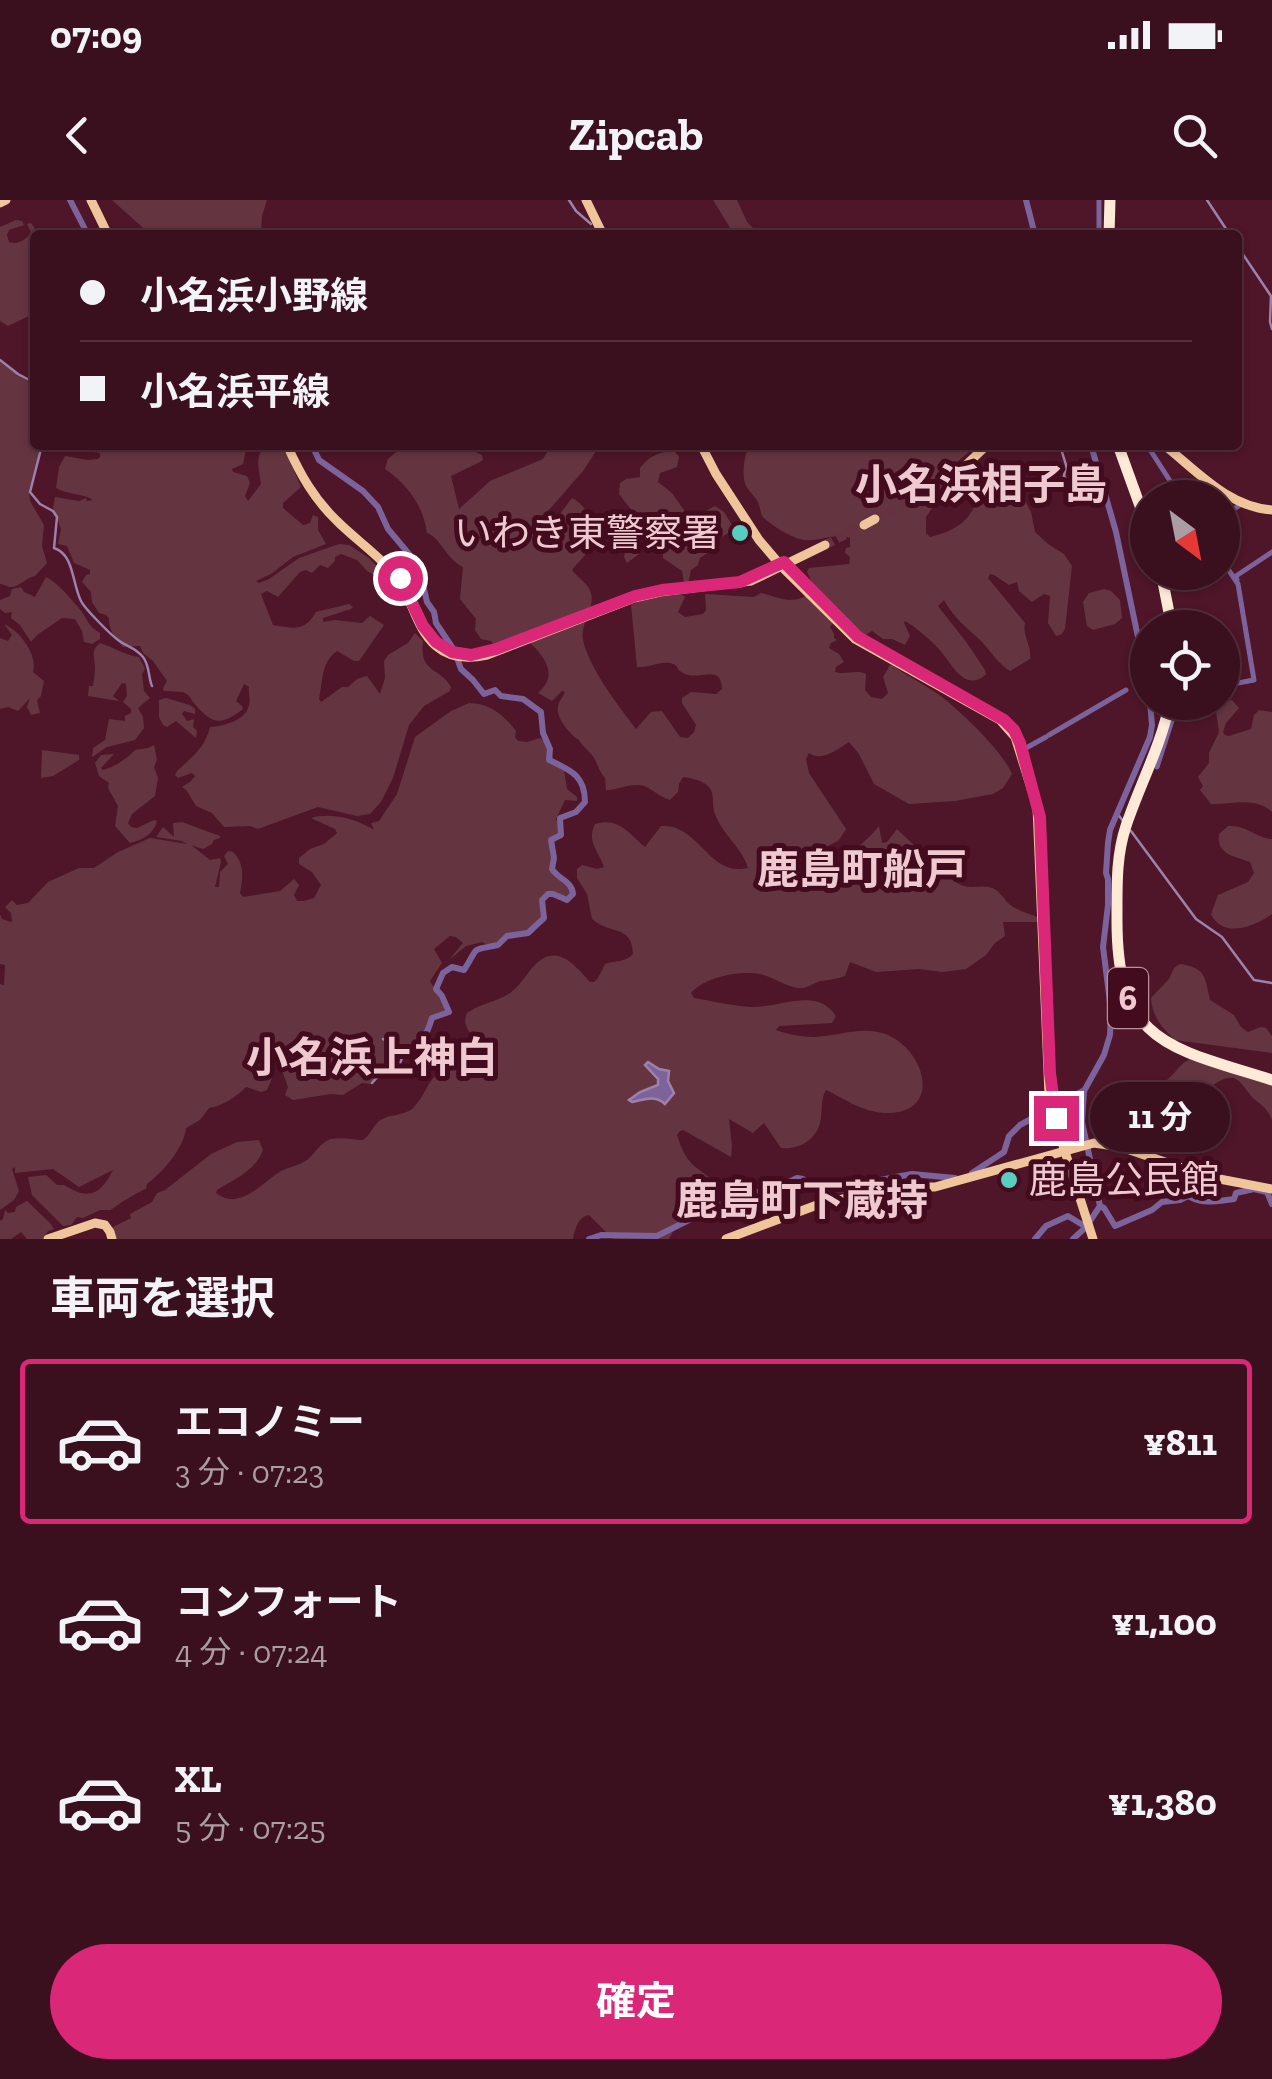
<!DOCTYPE html>
<html lang="ja">
<meta charset="utf-8">
<style>
:root{--surface:#3a101e;--page:#451e2b;--text:#f1f3f6;--muted:#ab9da4;--line:#54303c;--accent:#db2777}
body{margin:0;font-family:"Zilla Slab","Noto Sans JP",serif;background:var(--page);color:var(--text);height:100vh;display:flex;flex-direction:column;font-size:38px;white-space:nowrap}
*{box-sizing:border-box;margin:0}
p{font-size:32px;color:var(--muted)}
.icon{flex:none;width:55px;height:55px;fill:none;stroke:currentColor;stroke-width:2;stroke-linecap:round;stroke-linejoin:round}
.map{position:relative;height:1039px;overflow:hidden}
.panel{display:flex;flex-direction:column;background:var(--surface);flex:1}
.panel>*{flex:none}
.top-card{position:absolute;left:30px;top:30px;width:1212px;height:220px;border-radius:10px;box-shadow:0 2px 8px #0004,0 0 0 2px var(--line);display:grid;align-content:center;height:220px;padding:0 50px;background:var(--surface)}
.needle{width:65px;rotate:148deg}
.tools{position:absolute;left:1130px;top:280px;display:grid;gap:20px}
.tools a{display:grid;place-items:center;width:110px;height:110px;border-radius:50%;background:var(--surface);box-shadow:0 2px 8px #0004,0 0 0 2px var(--line);font-size:50px}
.end{position:absolute;width:45px;height:45px;margin:-22px;border:12px solid #db2777;background:#fff;box-shadow:0 0 0 5px #fff}
.from{border-radius:50%}
.bubble{position:absolute;height:70px;border-radius:35px;background:var(--surface);box-shadow:0 2px 8px #0004,0 0 0 2px var(--line);font-size:32px;font-weight:700;line-height:70px;text-align:center}
.top-card b{display:flex;align-items:center;gap:35px;height:95px;font-size:38px}
.top-card b+b{border-top:2px solid var(--line)}
.top-card i{width:25px;height:25px;background:var(--text)}
ul{padding:0;list-style:none}
li{display:flex;align-items:center;gap:30px;height:165px;margin:0 20px 15px;padding:0 30px;border:5px solid transparent;border-radius:10px}
li div{flex:1}
li b{display:block;font-size:38px}
li em{font-style:normal;font-weight:700}
li.current{border-color:var(--accent)}
li>.icon{width:90px;height:90px;stroke-width:1.5}
h2{padding:0 50px;font-size:45px;line-height:120px}
.action{display:flex;gap:20px;margin-top:auto;padding:20px 50px}
.action a{flex:1;height:115px;border-radius:60px;background:var(--accent);color:#fff;font-size:40px;font-weight:700;line-height:115px;text-align:center}
.status{display:flex;justify-content:space-between;align-items:center;height:70px;padding:0 50px;background:var(--surface);direction:ltr}
.status svg{height:28px;fill:currentColor}
header{display:flex;justify-content:space-between;align-items:center;height:130px;padding:0 50px;background:var(--surface);font-size:45px;font-weight:700}
.map>svg:first-child{display:block}
.green{fill:#643541}
.water{fill:#7c639b;stroke:#9e82ab;stroke-width:2.5}
.lines{fill:none;stroke-linecap:round;stroke-linejoin:round}
.stream{stroke:#9e82ab;stroke-width:2.5}
.canal{stroke:#7c639b;stroke-width:5}
.river{stroke:#7c639b;stroke-width:6}
.primary-tunnel{stroke:#663141;stroke-width:9;stroke-dasharray:9 4.5;stroke-linecap:butt}
.primary{stroke:#f0c59c;stroke-width:9}
.highway{stroke:#ffead7;stroke-width:11}
.route{stroke:#db2777;stroke-width:12}
.poi-dot{fill:#58cec0;stroke:#420b1e;stroke-width:4}
.labels{text-anchor:middle;dominant-baseline:central;stroke-width:10;stroke-linejoin:round;paint-order:stroke}
.shield{fill:#420b1e;stroke:#ba909b;stroke-width:2.5}
.shield-label{font-size:35px;font-weight:bold;fill:#eec9d0}
.poi-label{font-size:38px;fill:#eec9d0;stroke:#420b1e;text-anchor:end}
.quarter-label{font-size:42px;font-weight:bold;fill:#eec9d0;stroke:#420b1e}
</style>
<div class="status"><b>07:09</b><svg viewBox="0 0 49 12"><path d="M0 12V9h3v3zM5 12V6h3v6zM10 12V3h3v9zM15 12V0h3v12zM26 1h20v11H26zM47 4h2v5h-2z"/></svg></div>
<header><svg class="icon" aria-label="back" viewBox="0 0 24 24"><path d="M15 5l-7 7 7 7"/></svg>Zipcab<svg class="icon" aria-label="search" viewBox="0 0 24 24"><circle cx="10" cy="10" r="6"/><path d="M15 15l6 6"/></svg></header>
<div class="map">
<svg width="1272" height="1039" viewBox="0 0 1272 1039">
<rect width="100%" height="100%" fill="#4e1628"/>
<g class="green">
<path d="M112,0H267L262,16L261,35H151Z"/>
<path d="M713,0H737L747,22L760,35H731L732,31Z"/>
<path d="M16,20L22,21L24,25L9,30L7,35L9,42C18,45 26,40 31,32L27,24L31,23L39,35H35V53L32,55L35,57V130L31,127L29,116L8,126L0,121V27Z"/>
<path d="M0,161L35,186V245H41L29,291L30,301L44,325L42,346L47,363L35,376C26,377 19,388 10,387C7,387 4,384 0,384Z"/>
<path d="M71,245H247L243,264L232,269L233,272L247,276L250,283L245,296L248,301L261,284C258,265 252,243 280,247L287,255L301,287L283,303V308L303,325L310,323L313,315L318,317V330L326,344L293,357L271,374L256,381L259,383L269,379L299,358L339,344L349,345L369,358L392,382L389,383L367,371L357,360L341,354L335,357V361L328,368L320,365L312,373L306,370L300,372L278,397L267,391L261,394L273,425C293,428 304,433 316,412L349,404L353,407L351,409L323,418V422L335,420L362,423L370,416L384,425L359,461H354L337,451C321,462 323,481 319,499L321,502L342,487H348L357,479L367,476L380,494L385,478L384,461L388,455L408,443L415,433L423,441C419,474 439,466 451,487L450,491L424,506L409,525L393,578L381,602L370,614L357,616L318,607L258,629L250,626L224,627L212,613L196,606L187,591L182,587L190,582L195,576L192,573L178,578L175,575L177,571C192,557 205,548 210,527C223,526 246,521 249,505C251,499 248,493 249,487L244,484L236,501L242,506L243,509C221,526 212,525 194,503C189,497 191,495 182,492C180,492 166,491 164,491L163,488L167,481L153,461L143,453L140,446L123,447C116,440 108,428 109,418L106,415L99,413L92,402L91,392L82,382L86,375L90,374V370L74,363L67,346L58,344L61,329L53,308L55,297L79,301L86,298L87,301L93,300C83,293 67,295 56,288L59,267L65,256L88,260L98,259L100,257V253L73,249Z"/>
<path d="M404,245H461L482,255L483,260L480,262L451,276L459,309L490,281L543,259L547,252L545,245H600L583,271L534,327L533,334L536,338L544,335L572,298C590,307 598,331 588,350C584,358 577,363 572,370C576,376 584,381 588,387C600,404 579,422 583,440C590,470 618,505 636,529L651,512L662,511L680,537L688,538L694,532L696,525L682,503V498L691,492L716,494L722,489C721,462 698,482 683,473C674,468 681,466 670,463C659,461 648,468 637,467L631,405L646,398L682,394L685,397L678,412L685,417L703,414L706,410L705,394L754,397L761,393C777,397 793,405 807,395L833,423L830,427L834,434V438L837,440L831,443L829,448L839,454L844,462L836,467L835,472C846,475 856,469 866,474L865,490L871,497L882,499L888,493L883,477L890,465H892C910,478 930,487 947,501C968,519 1001,550 1012,574L1003,588L993,594L955,601L909,604L874,584L859,554L849,542C837,550 821,562 809,553L806,559L809,573L846,629L839,640L799,662L797,664L799,672C821,686 834,670 849,656C859,645 870,638 879,626L882,643L887,642L897,629C909,641 925,652 928,669C952,667 947,681 964,686C974,689 986,683 996,690C998,691 1006,700 1007,702C1015,710 1027,713 1037,717L1038,722H1003L1005,736L995,743L986,755L966,769L942,772L919,769L876,772L850,762L845,776C837,779 829,780 821,781C812,783 808,789 798,788C785,786 773,777 760,774C740,770 704,777 691,793L694,798C713,801 732,806 751,807C780,808 817,786 836,816L832,823L779,826L776,830C787,834 801,837 814,837C839,836 866,824 890,836C925,853 941,910 891,913C865,914 847,900 826,890C820,900 823,911 820,923C815,941 798,950 781,948L764,923L753,933L729,919L732,946L731,957L683,930L680,931L677,935C687,967 695,965 718,984L716,993L682,1014L669,1039H613L589,1015C578,1017 575,1029 573,1039H113L111,1028L131,1018L130,1014L152,1002L157,993L165,990L211,954L237,942L259,940L263,950C255,971 235,979 217,990L216,993C238,1011 260,985 278,973C287,967 299,966 307,960C316,953 319,943 331,939C341,937 353,940 363,940C370,935 372,928 378,922C388,913 405,917 414,907C425,896 428,878 443,870C459,861 485,873 484,848C476,837 460,829 467,813C480,803 497,802 510,793C519,786 525,777 532,768C555,741 573,763 590,782H594L598,778L605,764C615,760 625,763 633,754C632,724 610,735 592,719L587,694L577,678V669L582,665L597,669L604,667C599,651 586,642 595,624C619,617 628,633 645,647L661,626C699,623 708,677 748,668C743,649 722,634 715,614C712,607 714,596 711,590C707,581 691,578 683,577L679,584L678,592L670,600C658,597 651,586 639,585C627,584 618,590 606,590L605,578C598,570 598,563 592,555C587,549 582,546 579,540C570,535 555,517 558,506C559,501 563,497 565,492L562,491L552,501L538,493C562,473 540,452 524,437L495,447L491,441L481,439L475,430L476,419L460,399L463,367C445,358 441,338 427,333C423,305 407,284 385,269L388,259Z"/>
<path d="M750,245H977L957,262L952,279L926,317V333L930,337C980,325 972,301 994,265L997,262L1008,261L1017,272L1020,291L1031,312L1035,332L1048,344L1064,354L1072,366L1065,429L1062,434L1056,436L1048,423L1050,396L1044,394L1032,402L1019,391L1017,382L1009,385L994,375L990,374L988,378L1025,423C1022,435 1032,446 1030,459L1010,471C999,464 991,452 982,442C966,426 956,421 944,400L938,406L967,443L985,470L986,474C980,480 973,483 964,478C954,472 946,456 937,447C927,437 917,428 905,421L904,423L910,436L905,445L892,439H883L872,431L864,436L857,435L816,391L807,372L809,368L849,364L850,357L845,353L846,348L850,347V338C836,332 820,342 804,340C792,338 772,326 763,317C760,312 760,307 758,302C754,295 747,290 745,283C742,273 744,254 750,245Z"/>
<path d="M671,251L675,252L679,257L677,267L660,273L658,282L672,293L689,317H694L715,306L724,312L732,325L730,332L713,342L709,352L700,358L698,365L691,370L688,384L684,383L682,371L663,358V351L650,334L642,337L637,344L639,354L627,363L624,357L628,340L622,318L624,315L630,319L636,316L619,294L620,283L626,279L640,277V268C649,257 656,253 671,251Z"/>
<path d="M46,377C59,384 68,396 78,407C87,417 87,426 100,433V439L92,444L84,442L82,431L75,419L62,418L37,435L31,442L20,425L11,418L12,412L5,413L0,409V400L10,396L12,389L21,387L24,392L35,397Z"/>
<path d="M1104,389L1111,391L1120,400L1122,418L1115,424L1093,430L1087,426L1083,402L1089,393Z"/>
<path d="M4,424C20,431 38,455 33,472L44,481L41,496L37,500L40,513L31,515L27,507L30,498L18,511L8,507L0,509V438L8,441L12,435Z"/>
<path d="M100,443C114,447 123,455 139,457L145,469L142,474L144,491L150,498L138,508L143,517L144,528L135,540L107,547L92,557L93,548L105,540L109,519L125,521V516L131,513V509L123,502L127,496L126,484L122,483L113,496L119,501L88,496L89,486H93C94,480 95,473 95,467C95,456 90,451 100,443Z"/>
<path d="M166,498L190,505L195,509V514L184,511L182,514L187,521L194,519L193,527L197,531L196,538L176,521L167,527L163,525L159,517V500Z"/>
<path d="M1232,500L1239,508L1226,523L1223,532L1225,535L1229,536L1251,529L1254,515L1259,510L1272,512V612C1254,596 1233,605 1211,604L1200,590L1203,586L1198,577L1209,563V553L1219,532L1216,511L1225,502Z"/>
<path d="M469,503C489,503 504,515 516,531L515,537L518,541L527,542L540,538C551,544 552,554 555,565L564,570L567,589L577,597V601L565,600L556,619L562,632L552,643C554,651 551,669 553,673C556,678 566,682 571,687V692L567,698L546,696L543,699L541,717L525,735C519,735 511,735 505,737C495,742 493,748 482,742L466,746L449,760L463,743L456,737L450,736L434,749L442,763L430,781L445,805L444,813L432,821C430,840 417,843 401,851L399,866L370,884L362,883L343,895L331,894L293,900L285,895L288,887L276,854H272L275,871L267,890L261,892L246,887C236,897 223,906 209,908L200,920L186,928C184,948 163,972 147,984L146,989C141,990 115,1006 111,1010H100L83,1018L77,1017L71,1025L63,1026L32,995L28,977L46,975L57,985H64C88,1000 100,996 113,970L79,987L53,969L15,973V967L12,969L19,991L14,1000L0,1010V784L4,785L5,765L0,764V714L2,719L11,722L12,721L11,713L5,707L12,700L17,705L28,703L48,682L79,668H94L118,652L150,638L187,644L182,641L156,637L163,627L174,637L173,623L182,622L220,636V638L214,640L212,644L203,649L191,645L210,660L220,658L221,662L215,687H219L220,672L228,664L224,656L228,651L233,652C245,664 243,678 240,693L243,697L280,691L294,679L299,685L294,695L297,701H304L314,698L321,685L312,672L299,664V658L310,649L324,644L337,633L335,629L311,618C330,612 357,619 374,630L371,623L379,621L397,594L415,537L451,511Z"/>
<path d="M154,545L157,560L154,567L158,578L155,596L132,614L128,623L131,627L137,628L154,620L157,621C154,634 142,640 130,643L115,626L118,606L108,588L109,583L99,576L95,563L101,555L114,554L101,568L103,570C113,568 128,558 135,550L148,548Z"/>
<path d="M42,550L79,555V560L53,576L41,578Z"/>
<path d="M1228,626C1248,625 1255,638 1272,639V714C1254,727 1223,739 1211,714L1218,695L1248,682L1254,673L1250,662C1235,656 1216,655 1219,634Z"/>
<path d="M1180,764C1206,768 1205,777 1210,800L1234,815L1241,827L1248,832L1261,827L1266,828L1272,836V853L1175,840C1162,828 1152,816 1151,798L1169,779L1174,768Z"/>
<path d="M1190,859L1272,885V920C1267,907 1260,905 1251,896C1247,891 1240,880 1234,878C1219,875 1201,895 1194,905L1209,926L1208,935L1203,943L1201,940L1206,931L1196,920L1192,921L1191,930C1173,936 1159,915 1147,905C1154,890 1159,888 1170,877C1178,870 1180,864 1190,859Z"/>
<path d="M27,1001L50,1023L54,1029L48,1031L43,1039H27L21,1032L11,1039H0V1021L3,1019L5,1010L8,1013L15,1012L16,1007Z"/>
</g>
<path class="water" d="M648,862L659,869L669,871L668,881L674,893L665,904C655,894 643,900 632,902L629,900L640,892L658,885V879L645,865Z"/>
<g class="lines">
<g class="stream">
<path d="M569,0L576,11L591,24"/>
<path d="M1207,0L1230,35"/>
<path d="M591,35L594,31"/>
<path d="M1238,47L1271,96L1270,122L1272,129"/>
<path d="M0,160L18,174L35,183"/>
<path d="M42,245L30,292L40,304L53,311L57,317L54,348C74,354 72,383 81,401C85,409 110,434 118,440C127,447 135,447 143,457C150,466 148,477 152,486"/>
<path d="M1064,245L1062,252L1066,265L1064,276L1078,300"/>
<path d="M1117,613L1123,621"/>
<path d="M1131,631L1196,719L1222,737L1254,780L1272,783"/>
<path d="M372,883L380,874L395,870L401,861L404,849L383,839"/>
</g>
<g class="canal">
<path d="M1099,35V0"/>
<path d="M1147,245L1181,298"/>
<path d="M1222,317L1240,305"/>
<path d="M1222,360L1238,384L1254,480L1222,486"/>
<path d="M1237,380L1236,376L1272,352"/>
<path d="M1049,535L1126,490"/>
<path d="M1026,548L1046,537"/>
<path d="M1157,567L1178,502"/>
</g>
<g class="river">
<path d="M70,0L88,35"/>
<path d="M1026,0L1035,35"/>
<path d="M312,245L319,260L363,291L378,307L388,329L409,354L420,372L427,402L434,412L436,423L454,450L461,469L473,480L484,494L495,490L501,496L523,499L541,512L543,533L550,549L549,560C570,570 585,575 585,602L576,612L560,618L561,635L551,640L554,658L552,669C558,679 572,681 573,694L567,700L553,694H548L542,700L544,718L528,733L507,736L498,745C468,751 480,746 464,770L452,767L443,773L436,789L442,796L449,812L432,818C427,834 422,847 404,849"/>
<path d="M1091,245L1116,332L1148,485"/>
<path d="M972,973L1004,952L1009,936L1020,925L1083,891"/>
<path d="M1100,1006L1104,1008L1115,1026L1152,1010L1162,1002L1180,1000L1188,996C1203,1005 1217,1001 1234,999L1236,993L1254,989L1267,992L1272,1004"/>
<path d="M589,1039L601,1035L657,1036L693,1018L700,1008L706,1005L721,1004L741,992H770L797,978L803,979L818,988L847,990L869,982L912,974L955,978"/>
<path d="M1035,1039L1046,1026L1068,1016L1086,1027"/>
<path d="M1073,1039L1086,1027L1100,1006L1082,922L1084,891L1104,855L1110,835L1111,810L1103,747L1108,705V679L1106,673L1108,643L1110,630L1150,537L1152,525L1150,502"/>
</g>
<g class="primary-tunnel">
<path d="M875,319L948,280L965,266"/>
<path d="M825,345L864,325"/>
</g>
<g class="primary">
<path d="M91,0L108,35"/>
<path d="M586,0L603,35"/>
<path d="M0,3L6,0"/>
<path d="M287,245C300,274 314,299 337,321C357,341 382,357 398,380C413,401 416,429 436,446C451,459 469,459 487,455L634,398L660,392L751,381L825,345"/>
<path d="M701,245L716,274L759,340L782,367L855,439L1000,520L1015,537L1037,607L1049,895L1052,911L1093,1039"/>
<path d="M1164,245C1197,271 1228,307 1272,310"/>
<path d="M965,266L987,245"/>
<path d="M864,325L875,319"/>
<path d="M48,1039L95,1023L105,1025L110,1032L112,1039"/>
<path d="M726,1039L817,1005L895,987H935L1094,943L1121,947L1209,977L1272,989"/>
</g>
<g class="highway">
<path d="M1109,35L1110,0"/>
<path d="M1118,245L1148,328"/>
<path d="M1161,372L1172,428"/>
<path d="M1170,502C1161,546 1140,584 1126,626C1116,656 1117,686 1117,717C1116,844 1168,847 1272,880"/>
</g>
</g>
<g class="lines">
<path class="route" d="M400,378L423,426L436,442L452,452L471,455L496,449L635,396L662,390L740,382L784,362L858,437L1004,520L1014,530L1020,543L1040,617L1050,873L1056,918"/>
</g>
<g class="poi-dot">
<circle cx="740" cy="333" r="10"/>
<circle cx="1009" cy="980" r="10"/>
</g>
<g class="labels">
<rect class="shield" x="1108" y="768" width="40" height="60" rx="8"/>
<g class="shield-label">
<text x="1128" y="798">6</text>
</g>
<g class="poi-label">
<text x="720" y="333">いわき東警察署</text>
<text x="1029" y="980" text-anchor="start">鹿島公民館</text>
</g>
<g class="quarter-label">
<text x="981" y="284">小名浜相子島</text>
<text x="862" y="669">鹿島町船戸</text>
<text x="372" y="857">小名浜上神白</text>
<text x="802" y="1000">鹿島町下蔵持</text>
</g>
</g>
</svg>
<div class="tools">
<a><svg class="needle" viewBox="-14 -14 28 28"><path d="M0-13l5 13h-10z" fill="#e53935"/><path d="M0 13l5-13h-10z" fill="#ab9da4"/></svg></a>
<a><svg class="icon" aria-label="locate" viewBox="0 0 24 24"><circle cx="12" cy="12" r="6"/><path d="M12 2v4M12 18v4M2 12h4M18 12h4"/></svg></a>
</div>
<i class="end from" style="left:400px;top:378px"></i>
<i class="end" style="left:1056px;top:918px"></i>
<div class="bubble" style="left:1090px;top:882px;width:140px">11 分</div>
<div class="top-card">
<b><i class="from"></i>小名浜小野線</b>
<b><i></i>小名浜平線</b>
</div>
</div>
<section class="panel">
<h2>車両を選択</h2>
<ul>
<li class="current"><svg class="icon" aria-label="car" viewBox="0 0 24 24"><path d="M5 17H2v-5l4-1 3-4h7l3 4 3 1v5h-3M9 17h6M6 11h13"/><circle cx="7" cy="17" r="2"/><circle cx="17" cy="17" r="2"/></svg><div><b>エコノミー</b><p>3 分 · 07:23</p></div><em>¥811</em></li>
<li><svg class="icon" aria-label="car" viewBox="0 0 24 24"><path d="M5 17H2v-5l4-1 3-4h7l3 4 3 1v5h-3M9 17h6M6 11h13"/><circle cx="7" cy="17" r="2"/><circle cx="17" cy="17" r="2"/></svg><div><b>コンフォート</b><p>4 分 · 07:24</p></div><em>¥1,100</em></li>
<li><svg class="icon" aria-label="car" viewBox="0 0 24 24"><path d="M5 17H2v-5l4-1 3-4h7l3 4 3 1v5h-3M9 17h6M6 11h13"/><circle cx="7" cy="17" r="2"/><circle cx="17" cy="17" r="2"/></svg><div><b>XL</b><p>5 分 · 07:25</p></div><em>¥1,380</em></li>
</ul>
<div class="action"><a>確定</a></div>
</section>
